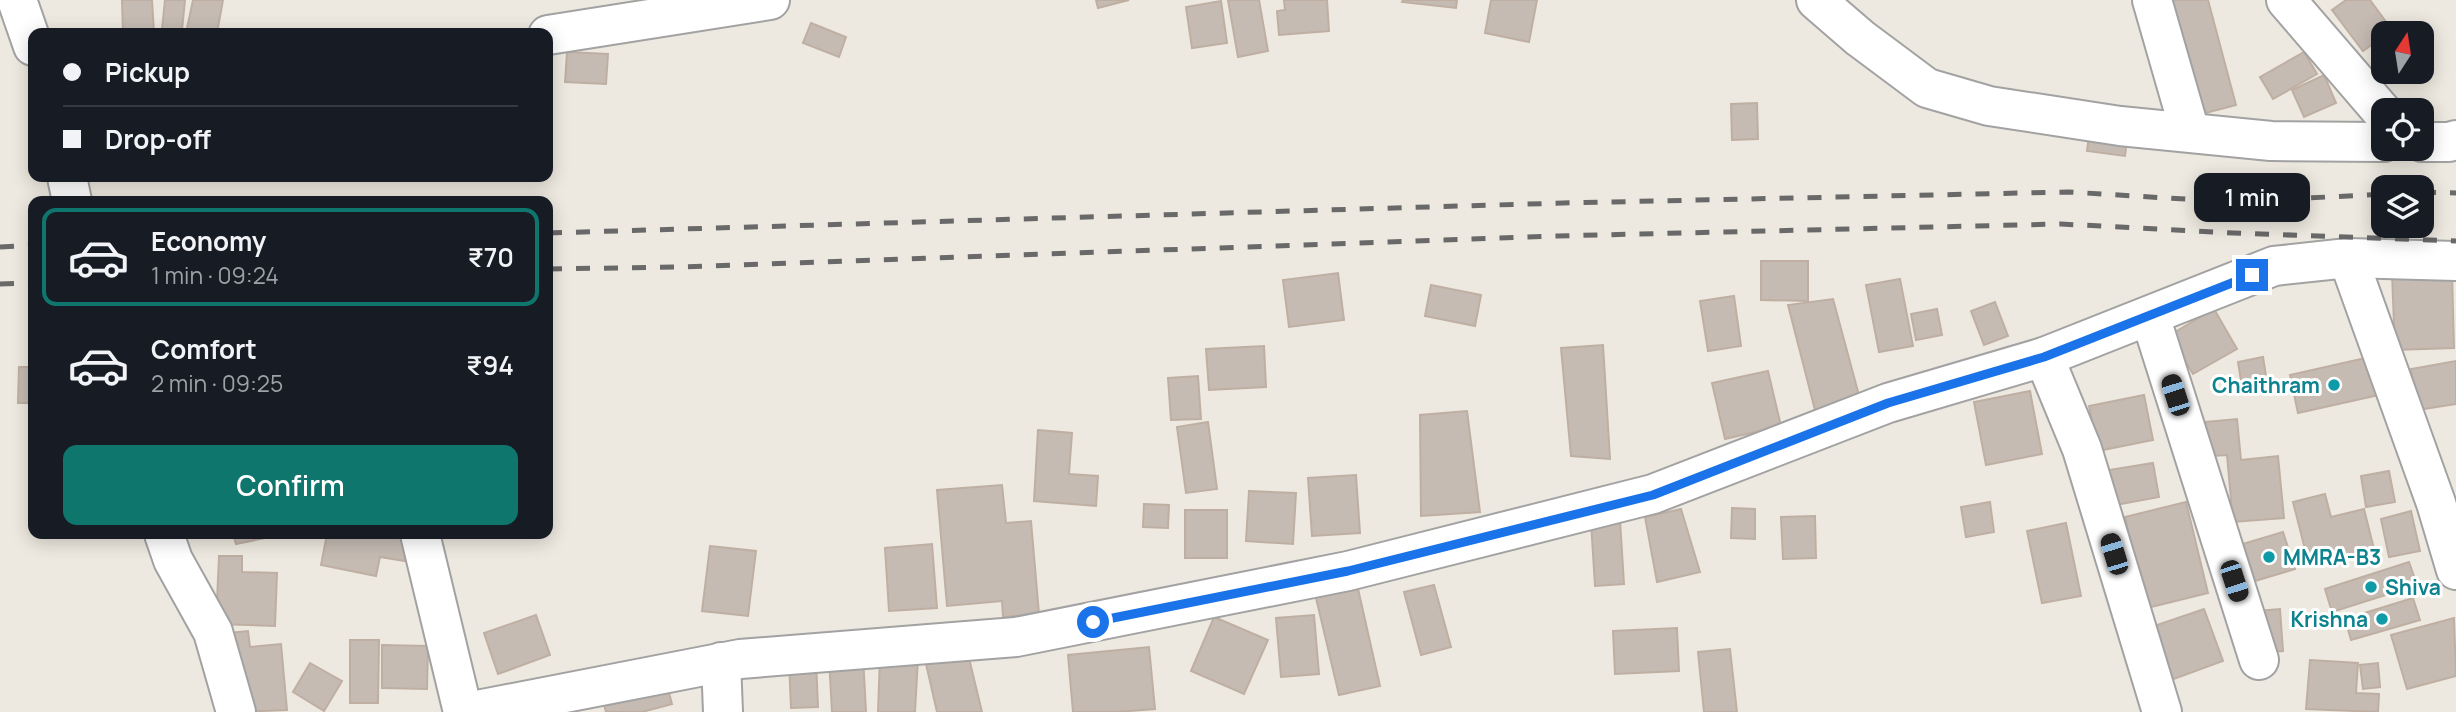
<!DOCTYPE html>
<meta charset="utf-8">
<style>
:root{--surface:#171b24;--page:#242831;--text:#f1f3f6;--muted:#9ea1a6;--line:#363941;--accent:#0f766e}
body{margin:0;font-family:Manrope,sans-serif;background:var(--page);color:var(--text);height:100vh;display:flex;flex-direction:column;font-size:26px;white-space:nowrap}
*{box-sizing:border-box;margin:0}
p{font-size:23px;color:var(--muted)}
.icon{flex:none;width:38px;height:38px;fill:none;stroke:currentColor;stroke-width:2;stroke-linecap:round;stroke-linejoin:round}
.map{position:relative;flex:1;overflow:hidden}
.sheet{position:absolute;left:28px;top:196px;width:525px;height:343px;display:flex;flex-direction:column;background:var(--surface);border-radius:14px;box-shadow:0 4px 18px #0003}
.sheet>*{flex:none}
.hud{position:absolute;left:28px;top:28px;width:525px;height:154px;border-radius:14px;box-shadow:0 4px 18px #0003;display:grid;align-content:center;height:154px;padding:0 35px;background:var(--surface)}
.needle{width:46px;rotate:12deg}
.fabs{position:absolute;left:2371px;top:21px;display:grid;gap:14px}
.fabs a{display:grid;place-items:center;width:63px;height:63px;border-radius:14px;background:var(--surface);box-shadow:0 4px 18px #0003;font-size:35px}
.end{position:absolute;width:32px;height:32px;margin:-16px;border:9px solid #1a73e8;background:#fff;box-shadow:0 0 0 4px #fff}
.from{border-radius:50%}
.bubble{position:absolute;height:49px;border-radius:14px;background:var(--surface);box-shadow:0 4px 18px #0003;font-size:23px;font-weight:600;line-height:49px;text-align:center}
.car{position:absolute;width:21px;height:42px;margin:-21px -10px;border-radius:9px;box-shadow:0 0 5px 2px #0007;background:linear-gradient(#222 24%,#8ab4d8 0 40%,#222 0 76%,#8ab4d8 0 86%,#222 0)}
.hud b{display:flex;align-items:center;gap:24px;height:66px;font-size:26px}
.hud b+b{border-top:2px solid var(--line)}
.hud i{width:18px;height:18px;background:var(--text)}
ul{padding:12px 0 0;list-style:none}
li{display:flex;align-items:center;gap:21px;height:98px;margin:0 14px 10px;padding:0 21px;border:4px solid transparent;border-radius:14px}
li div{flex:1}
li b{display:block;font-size:26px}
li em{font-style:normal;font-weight:600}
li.on{border-color:var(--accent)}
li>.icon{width:63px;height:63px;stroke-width:1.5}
.action{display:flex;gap:14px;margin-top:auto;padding:14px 35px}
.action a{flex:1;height:80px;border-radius:14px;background:var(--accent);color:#fff;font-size:28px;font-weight:600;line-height:80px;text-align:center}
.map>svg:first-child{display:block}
.building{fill:#c5bbb3;stroke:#bfafa2;stroke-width:2}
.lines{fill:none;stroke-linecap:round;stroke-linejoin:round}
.minor-casing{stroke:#a2a2a2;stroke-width:42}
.minor{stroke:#fff;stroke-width:38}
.rail{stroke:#696969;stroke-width:5;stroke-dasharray:14 14;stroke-linecap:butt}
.route{stroke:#1a73e8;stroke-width:9}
.culture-dot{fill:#0f9aa8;stroke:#fff;stroke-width:2.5}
.labels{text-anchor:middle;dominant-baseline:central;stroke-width:6;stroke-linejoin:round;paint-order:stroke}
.culture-label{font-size:21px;font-weight:bold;fill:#0d838f;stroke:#fff;text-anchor:end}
</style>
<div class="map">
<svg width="2456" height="712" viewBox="0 0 2456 712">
<rect width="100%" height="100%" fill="#ede9e0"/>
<g class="building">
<path d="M122,0H152L154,33H123Z"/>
<path d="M165,0H185L182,30L162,29Z"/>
<path d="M193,0H223L217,33H186Z"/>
<path d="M1096,0H1129L1098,8Z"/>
<path d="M1228,0H1259L1268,51L1238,57Z"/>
<path d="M1284,0H1327L1329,31L1279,35L1277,11L1285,10Z"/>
<path d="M1403,0H1457L1456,8L1402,2Z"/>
<path d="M1491,0H1537L1529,42L1485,33Z"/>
<path d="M2164,0H2208L2236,105L2194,116Z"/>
<path d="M2346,0H2370L2392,30L2384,33V36L2363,51L2332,10Z"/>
<path d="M1221,1L1227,43L1192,48L1186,7Z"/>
<path d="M811,23L846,37L839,57L803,43Z"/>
<path d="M567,52L608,54L606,84L565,82Z"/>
<path d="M2304,52L2317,74L2273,99L2260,77Z"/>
<path d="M2324,75L2336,103L2304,117L2292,90Z"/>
<path d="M1757,103L1758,139L1732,140L1731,104Z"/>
<path d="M2090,128L2128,132L2125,156L2087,151Z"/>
<path d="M1761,261H1808V301L1761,300Z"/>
<path d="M2452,272L2454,348L2395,350L2392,274Z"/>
<path d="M1338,273L1344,320L1289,327L1283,280Z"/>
<path d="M1900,279L1913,346L1879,352L1866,285Z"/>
<path d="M1431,285L1481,295L1475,326L1425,316Z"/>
<path d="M1734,296L1741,346L1708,351L1700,301Z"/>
<path d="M1833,299L1860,399L1815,410L1788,305Z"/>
<path d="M1995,302L2008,336L1984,345L1971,311Z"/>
<path d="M1937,309L1942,335L1916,340L1911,314Z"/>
<path d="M2214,309L2237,349L2193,374L2170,335Z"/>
<path d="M1603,345L1610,459L1571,456L1561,348Z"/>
<path d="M1264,346L1266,387L1209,390L1206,349Z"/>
<path d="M2263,357L2268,389L2243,393L2238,362Z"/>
<path d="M2370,357L2379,395L2298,413L2290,375Z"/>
<path d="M2456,361V404L2417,410L2411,369Z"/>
<path d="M19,367H33V403H18Z"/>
<path d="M1768,371L1781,426L1725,439L1712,383Z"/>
<path d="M1198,376L1201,419L1171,420L1168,378Z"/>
<path d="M2030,391L2042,454L1986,465L1974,402Z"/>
<path d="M2144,395L2153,440L2098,451L2089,406Z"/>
<path d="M1467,411L1480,512L1421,516L1420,415Z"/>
<path d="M2237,419L2241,460L2278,456L2284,518L2233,522L2227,455L2198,457L2195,423Z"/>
<path d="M1208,422L1217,489L1186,493L1177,427Z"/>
<path d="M1038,430L1072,433L1069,474L1098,476L1096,506L1034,501Z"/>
<path d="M2153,463L2159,497L2110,506L2103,471Z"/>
<path d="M2389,471L2395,502L2366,507L2361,476Z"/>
<path d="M1356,475L1360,533L1312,536L1308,478Z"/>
<path d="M1002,485L1006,523L1031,521L1039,614L1003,617L1002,601L947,606L937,490Z"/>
<path d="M1249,491L1296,493L1293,544L1246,541Z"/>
<path d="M2325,494L2331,517L2364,509L2374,549L2309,565L2293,502Z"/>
<path d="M1990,502L1994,532L1966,537L1961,507Z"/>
<path d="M2186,502L2208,593L2147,608L2125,517Z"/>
<path d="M1144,504L1169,505L1168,528L1143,527Z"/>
<path d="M1732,508L1755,509V539L1731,538Z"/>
<path d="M1681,509L1700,572L1657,582L1645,517Z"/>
<rect x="1185" y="510" width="42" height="48"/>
<path d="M2411,511L2420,551L2389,557L2381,519Z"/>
<path d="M1815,516L1816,558L1783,559L1781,517Z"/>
<path d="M1620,520L1624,584L1595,586L1591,522Z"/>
<path d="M2066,523L2081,596L2042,603L2027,531Z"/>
<path d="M2283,532L2295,569L2255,581L2243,544Z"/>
<path d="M233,534H270V537L236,544Z"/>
<path d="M327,534H411L405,561L380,557L376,576L321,565Z"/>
<path d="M932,544L937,608L889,611L885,548Z"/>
<path d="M710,546L756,551L748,616L702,611Z"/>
<path d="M219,556H242V572L277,573L275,626L216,624Z"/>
<path d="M2409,562L2417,585L2332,612L2325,589Z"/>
<path d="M1354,571L1380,686L1339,695L1312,581Z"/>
<path d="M1434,585L1451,647L1421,655L1404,592Z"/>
<path d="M2413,598L2420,620L2351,640L2345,619Z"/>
<path d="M2204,609L2223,661L2171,680L2151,627Z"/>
<path d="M2280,609L2283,651L2248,654L2244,612Z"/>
<path d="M536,615L550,655L498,674L484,633Z"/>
<path d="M1314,615L1319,674L1281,677L1276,618Z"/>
<path d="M1214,617L1268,640L1244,694L1191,671Z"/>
<path d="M2454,618L2456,676L2407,689L2391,635Z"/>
<path d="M1677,628L1679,671L1615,674L1613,631Z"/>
<path d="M248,631L250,647L281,644L287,710L238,712L229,633Z"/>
<path d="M350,640H379L378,703H350Z"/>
<path d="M382,645L428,646L427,689L382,688Z"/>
<path d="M1149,647L1155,709L1117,712H1073L1068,655Z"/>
<path d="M1730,649L1737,712H1704L1698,652Z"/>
<path d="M968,654L982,712H937L926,664Z"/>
<path d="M863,656L866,712H832L829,658Z"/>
<path d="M880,657L918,658L915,712H878Z"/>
<path d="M816,660L818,707L791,708L789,661Z"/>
<path d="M2310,660L2358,663L2356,693L2379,694L2378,712L2306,709Z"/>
<path d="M310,663L342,681L324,711L293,692Z"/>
<path d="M2378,663L2380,687L2363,689L2360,665Z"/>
<path d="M664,674L672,704L642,712H606L600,690Z"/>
</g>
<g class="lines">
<g class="minor-casing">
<g id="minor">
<path d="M17,0L33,46"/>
<path d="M1816,0L1860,38L1927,88L1989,106L2120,126L2271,141L2384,142"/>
<path d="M2152,0L2190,132"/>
<path d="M2286,0L2384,114"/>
<path d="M548,35L770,0"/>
<path d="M2422,142H2449L2456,140"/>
<path d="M67,177L72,201"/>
<path d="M2348,258L2436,503L2456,570"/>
<path d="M2150,316L2259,660"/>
<path d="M2044,357L2082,449L2162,712"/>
<path d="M164,534L173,560L213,632L236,712"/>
<path d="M420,534L463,712"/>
<path d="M721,662L723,712"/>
<path d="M467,712L740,659L1016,637L1348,571L1653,494L1888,403L2044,357L2274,266L2348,258L2456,261"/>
</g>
</g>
<use href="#minor" class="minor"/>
<g class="rail">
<path d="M2422,192L2456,193"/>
<path d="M548,233L1563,203L2069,192L2233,202L2384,194"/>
<path d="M0,247L33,245"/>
<path d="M548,269L678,267L1557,236L2061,224L2234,233L2456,241"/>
<path d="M0,284L33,283"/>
</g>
</g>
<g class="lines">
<path class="route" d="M1093,622L1348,571L1653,495L1888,403L2044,357L2252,275"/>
</g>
<g class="culture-dot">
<circle cx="2334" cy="385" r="7"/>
<circle cx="2269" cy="557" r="7"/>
<circle cx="2371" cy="587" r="7"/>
<circle cx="2382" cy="619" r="7"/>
</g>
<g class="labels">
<g class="culture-label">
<text x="2320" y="385">Chaithram</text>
<text x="2283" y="557" text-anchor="start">MMRA-B3</text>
<text x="2385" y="587" text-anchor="start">Shiva</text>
<text x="2368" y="619">Krishna</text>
</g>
</g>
</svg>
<div class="fabs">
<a><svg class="needle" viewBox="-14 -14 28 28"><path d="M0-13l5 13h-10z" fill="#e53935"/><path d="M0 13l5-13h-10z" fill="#9ea1a6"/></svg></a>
<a><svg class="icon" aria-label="locate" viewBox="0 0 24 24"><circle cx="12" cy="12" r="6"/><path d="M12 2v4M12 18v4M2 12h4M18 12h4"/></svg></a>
<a><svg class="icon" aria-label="layers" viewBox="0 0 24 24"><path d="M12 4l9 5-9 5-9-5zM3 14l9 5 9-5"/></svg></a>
</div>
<i class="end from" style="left:1093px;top:622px"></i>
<i class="end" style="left:2252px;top:275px"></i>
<div class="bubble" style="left:2194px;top:173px;width:116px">1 min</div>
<i class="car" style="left:2175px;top:395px;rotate:342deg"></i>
<i class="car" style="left:2114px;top:554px;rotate:343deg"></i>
<i class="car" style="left:2234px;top:581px;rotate:162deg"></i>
<div class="hud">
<b><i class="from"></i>Pickup</b>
<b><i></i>Drop-off</b>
</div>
<section class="sheet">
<ul>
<li class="on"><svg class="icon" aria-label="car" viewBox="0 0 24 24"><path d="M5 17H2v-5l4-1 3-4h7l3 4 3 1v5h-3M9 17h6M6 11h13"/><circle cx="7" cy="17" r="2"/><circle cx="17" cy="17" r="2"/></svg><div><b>Economy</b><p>1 min · 09:24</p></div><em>₹70</em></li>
<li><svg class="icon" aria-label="car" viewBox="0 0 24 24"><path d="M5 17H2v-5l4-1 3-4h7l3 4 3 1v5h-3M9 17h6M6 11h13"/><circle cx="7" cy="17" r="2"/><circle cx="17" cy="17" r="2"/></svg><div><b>Comfort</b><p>2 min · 09:25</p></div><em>₹94</em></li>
</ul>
<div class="action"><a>Confirm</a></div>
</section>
</div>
